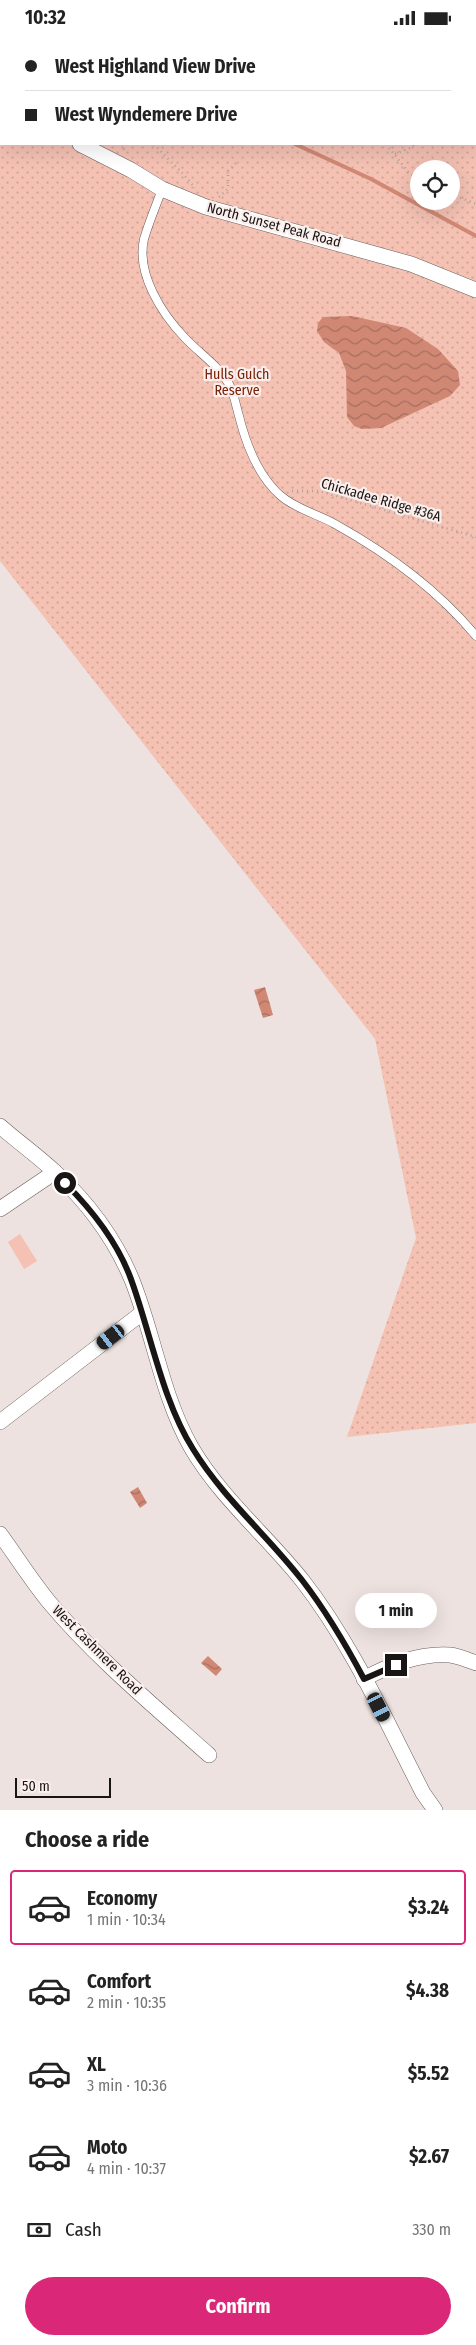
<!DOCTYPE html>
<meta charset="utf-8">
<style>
:root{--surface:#fff;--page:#f2f2f2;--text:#222;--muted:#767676;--line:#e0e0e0;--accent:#db2777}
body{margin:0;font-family:"Fira Sans Condensed",sans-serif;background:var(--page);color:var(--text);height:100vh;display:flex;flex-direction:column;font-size:19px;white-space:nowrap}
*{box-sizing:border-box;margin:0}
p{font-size:16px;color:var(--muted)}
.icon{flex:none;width:28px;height:28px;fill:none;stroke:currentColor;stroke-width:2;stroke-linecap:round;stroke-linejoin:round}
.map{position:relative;height:1775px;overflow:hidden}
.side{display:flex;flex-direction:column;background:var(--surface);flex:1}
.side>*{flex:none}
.hud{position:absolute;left:0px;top:0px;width:476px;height:110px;box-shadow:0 5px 20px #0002;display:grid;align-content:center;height:110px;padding:0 25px;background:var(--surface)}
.buttons{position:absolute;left:410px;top:125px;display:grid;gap:10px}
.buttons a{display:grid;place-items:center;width:50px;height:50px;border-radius:50%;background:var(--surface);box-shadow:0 5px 20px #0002;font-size:25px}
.scale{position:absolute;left:15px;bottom:12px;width:96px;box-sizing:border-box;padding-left:5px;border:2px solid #181514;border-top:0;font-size:14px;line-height:18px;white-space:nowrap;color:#181514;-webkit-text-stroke:4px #faefec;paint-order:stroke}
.end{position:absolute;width:22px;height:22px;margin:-11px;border:6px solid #181514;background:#fff;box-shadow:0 0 0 2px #fff}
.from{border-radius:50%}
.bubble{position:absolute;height:35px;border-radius:18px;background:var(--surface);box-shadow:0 5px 20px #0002;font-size:16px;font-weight:700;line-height:35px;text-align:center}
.car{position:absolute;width:15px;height:30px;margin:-15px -8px;border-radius:6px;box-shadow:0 0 4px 1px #0007;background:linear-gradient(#222 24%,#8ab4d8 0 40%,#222 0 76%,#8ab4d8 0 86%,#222 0)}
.hud b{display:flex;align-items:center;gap:18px;height:48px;font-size:19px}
.hud b+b{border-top:1px solid var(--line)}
.hud i{width:12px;height:12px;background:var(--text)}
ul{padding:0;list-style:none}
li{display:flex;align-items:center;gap:15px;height:75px;margin:0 10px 8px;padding:0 15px;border:2px solid transparent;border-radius:5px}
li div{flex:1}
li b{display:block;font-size:19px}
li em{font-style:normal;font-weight:700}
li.selected{border-color:var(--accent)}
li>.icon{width:45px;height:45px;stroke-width:1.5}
h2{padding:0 25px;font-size:22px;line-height:60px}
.pay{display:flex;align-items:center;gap:12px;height:55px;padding:0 25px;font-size:19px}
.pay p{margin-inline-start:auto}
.cta{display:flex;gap:10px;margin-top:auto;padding:10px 25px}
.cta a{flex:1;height:58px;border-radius:30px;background:var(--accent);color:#fff;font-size:20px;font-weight:700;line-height:58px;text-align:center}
.status{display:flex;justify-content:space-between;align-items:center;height:35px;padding:0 25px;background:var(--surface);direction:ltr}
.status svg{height:14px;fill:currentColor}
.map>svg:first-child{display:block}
.park{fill:url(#park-dots);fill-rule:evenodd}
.garden{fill:#f4c1b3}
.water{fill:url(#water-waves)}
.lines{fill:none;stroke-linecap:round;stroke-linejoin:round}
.stream{stroke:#d08874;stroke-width:4}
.lane-casing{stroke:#675e5b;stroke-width:9}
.street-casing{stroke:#675e5b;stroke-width:16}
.path{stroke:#aba2a0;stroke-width:2.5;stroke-dasharray:1 4;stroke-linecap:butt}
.lane{stroke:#fff;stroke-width:8}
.street{stroke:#fff;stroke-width:15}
.route{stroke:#181514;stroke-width:6}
.labels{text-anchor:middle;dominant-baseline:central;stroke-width:4.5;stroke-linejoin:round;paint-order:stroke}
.street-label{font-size:14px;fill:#181514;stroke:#faefec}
.park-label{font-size:14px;fill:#772108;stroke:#faefec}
</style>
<div class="status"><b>10:32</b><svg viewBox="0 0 49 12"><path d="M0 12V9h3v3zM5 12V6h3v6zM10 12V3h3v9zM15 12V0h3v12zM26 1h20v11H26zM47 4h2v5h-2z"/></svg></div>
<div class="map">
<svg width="476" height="1775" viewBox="0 0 476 1775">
<defs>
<pattern id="park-dots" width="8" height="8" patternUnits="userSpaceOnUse" patternTransform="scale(1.25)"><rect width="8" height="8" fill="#f4c1b3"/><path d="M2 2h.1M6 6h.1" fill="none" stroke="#d0a599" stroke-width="1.8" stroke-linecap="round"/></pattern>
<pattern id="water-waves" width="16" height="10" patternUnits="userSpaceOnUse" patternTransform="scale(1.25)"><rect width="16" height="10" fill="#d08874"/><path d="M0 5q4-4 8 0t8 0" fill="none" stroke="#a86e5e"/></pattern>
</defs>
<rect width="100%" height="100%" fill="#ede2df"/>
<path class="park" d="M0,0H476V1388L347,1402L416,1203L375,1004L0,526ZM1,1H475V109H1ZM419,134H451V166H419Z"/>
<path class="garden" d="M20,1199L37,1226L24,1234L8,1207Z"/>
<g class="water">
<path d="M352,281L406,293L438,314L458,336L460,350L450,361L381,393L362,394L354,391L347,382L346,336L339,318L324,307L317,296L318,288L323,282Z"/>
<path d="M265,952L273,980L263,983L254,955Z"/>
<path d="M138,1452L147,1468L140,1473L130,1457Z"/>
<path d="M208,1621L222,1634L216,1641L201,1628Z"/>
</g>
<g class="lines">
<g class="stream">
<path d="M93,0L94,1"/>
<path d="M295,109L371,144L476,201"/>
</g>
<g class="lane-casing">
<path id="lane" d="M162,154C156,171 149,187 144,204C136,239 162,279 185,303C199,318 218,330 229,349C234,358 236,371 239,381C246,409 259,442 281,461C296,474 317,479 335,489C387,518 438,555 476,601"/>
</g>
<g class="street-casing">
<g id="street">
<path d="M0,75L1,76"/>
<path d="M80,109L131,135L162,154L206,172L411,229L476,255"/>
<path d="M0,1091C18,1107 38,1121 56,1138C88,1168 115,1204 132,1245C154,1300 162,1361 191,1412C220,1462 266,1500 302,1545C352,1609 386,1686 423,1758L435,1775"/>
<path d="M0,1174L55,1137"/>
<path d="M0,1387L142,1278"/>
<path d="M0,1499C16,1521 31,1545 49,1567C96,1623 154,1671 209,1720"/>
<path d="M364,1644C389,1630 421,1618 450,1620C458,1621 468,1625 476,1628"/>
</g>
</g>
<g class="path">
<path d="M16,0L17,1"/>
<path d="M377,0L381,1"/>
<path d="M456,0V1"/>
<path d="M269,1V0"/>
<path d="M356,1L357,0"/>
<path d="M406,1L409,0"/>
<path d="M475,46L476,50"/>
<path d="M476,68V79"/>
<path d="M475,103H476"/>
<path d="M122,109L125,117"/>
<path d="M154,109C167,124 183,137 195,153"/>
<path d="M386,109L409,138L419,144"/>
<path d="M395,119L410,113L415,109"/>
<path d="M451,159L476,169"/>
<path d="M219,162L228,154V136L238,126"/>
<path d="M292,456H319L476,502"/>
</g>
<use href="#lane" class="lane"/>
<use href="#street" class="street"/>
</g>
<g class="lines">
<path class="route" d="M65,1148C93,1176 119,1209 132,1247C151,1300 163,1367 193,1414C223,1463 267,1500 302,1545C326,1576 346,1610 364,1644L396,1630"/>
</g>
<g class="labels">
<g class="street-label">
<text transform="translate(274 190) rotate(15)">North Sunset Peak Road</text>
<text transform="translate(381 465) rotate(16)">Chickadee Ridge #36A</text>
<text transform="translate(97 1615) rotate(45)">West Cashmere Road</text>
</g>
<g class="park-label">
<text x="237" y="339">Hulls Gulch<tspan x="237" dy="16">Reserve</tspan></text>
</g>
</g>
</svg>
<div class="buttons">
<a><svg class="icon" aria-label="locate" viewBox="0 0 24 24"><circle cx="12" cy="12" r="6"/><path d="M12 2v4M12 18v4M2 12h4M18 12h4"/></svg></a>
</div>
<div class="scale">50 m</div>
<i class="end from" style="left:65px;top:1148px"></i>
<i class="end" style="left:396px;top:1630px"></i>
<div class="bubble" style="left:355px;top:1558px;width:82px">1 min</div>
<i class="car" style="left:111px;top:1302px;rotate:233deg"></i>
<i class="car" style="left:379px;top:1672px;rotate:153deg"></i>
<div class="hud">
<b><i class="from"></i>West Highland View Drive</b>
<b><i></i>West Wyndemere Drive</b>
</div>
</div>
<section class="side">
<h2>Choose a ride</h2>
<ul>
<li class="selected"><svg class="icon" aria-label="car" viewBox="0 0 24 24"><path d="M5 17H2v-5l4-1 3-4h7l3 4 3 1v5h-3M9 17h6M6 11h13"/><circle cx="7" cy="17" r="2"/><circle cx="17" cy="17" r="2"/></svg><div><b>Economy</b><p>1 min · 10:34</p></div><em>$3.24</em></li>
<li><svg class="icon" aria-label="car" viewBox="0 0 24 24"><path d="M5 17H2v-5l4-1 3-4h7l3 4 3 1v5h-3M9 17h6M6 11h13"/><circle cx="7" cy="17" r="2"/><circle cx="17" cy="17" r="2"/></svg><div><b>Comfort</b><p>2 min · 10:35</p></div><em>$4.38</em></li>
<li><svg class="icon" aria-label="car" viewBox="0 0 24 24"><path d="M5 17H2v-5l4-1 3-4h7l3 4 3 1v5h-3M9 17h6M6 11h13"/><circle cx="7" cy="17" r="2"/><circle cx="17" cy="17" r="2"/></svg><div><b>XL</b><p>3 min · 10:36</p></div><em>$5.52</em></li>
<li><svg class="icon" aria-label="car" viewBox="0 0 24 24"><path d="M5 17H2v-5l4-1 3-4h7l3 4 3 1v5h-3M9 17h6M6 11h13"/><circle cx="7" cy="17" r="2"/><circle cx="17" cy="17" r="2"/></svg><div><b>Moto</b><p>4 min · 10:37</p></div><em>$2.67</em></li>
</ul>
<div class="pay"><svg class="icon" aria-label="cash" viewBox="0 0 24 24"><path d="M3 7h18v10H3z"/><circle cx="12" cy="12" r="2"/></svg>Cash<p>330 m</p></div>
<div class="cta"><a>Confirm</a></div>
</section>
